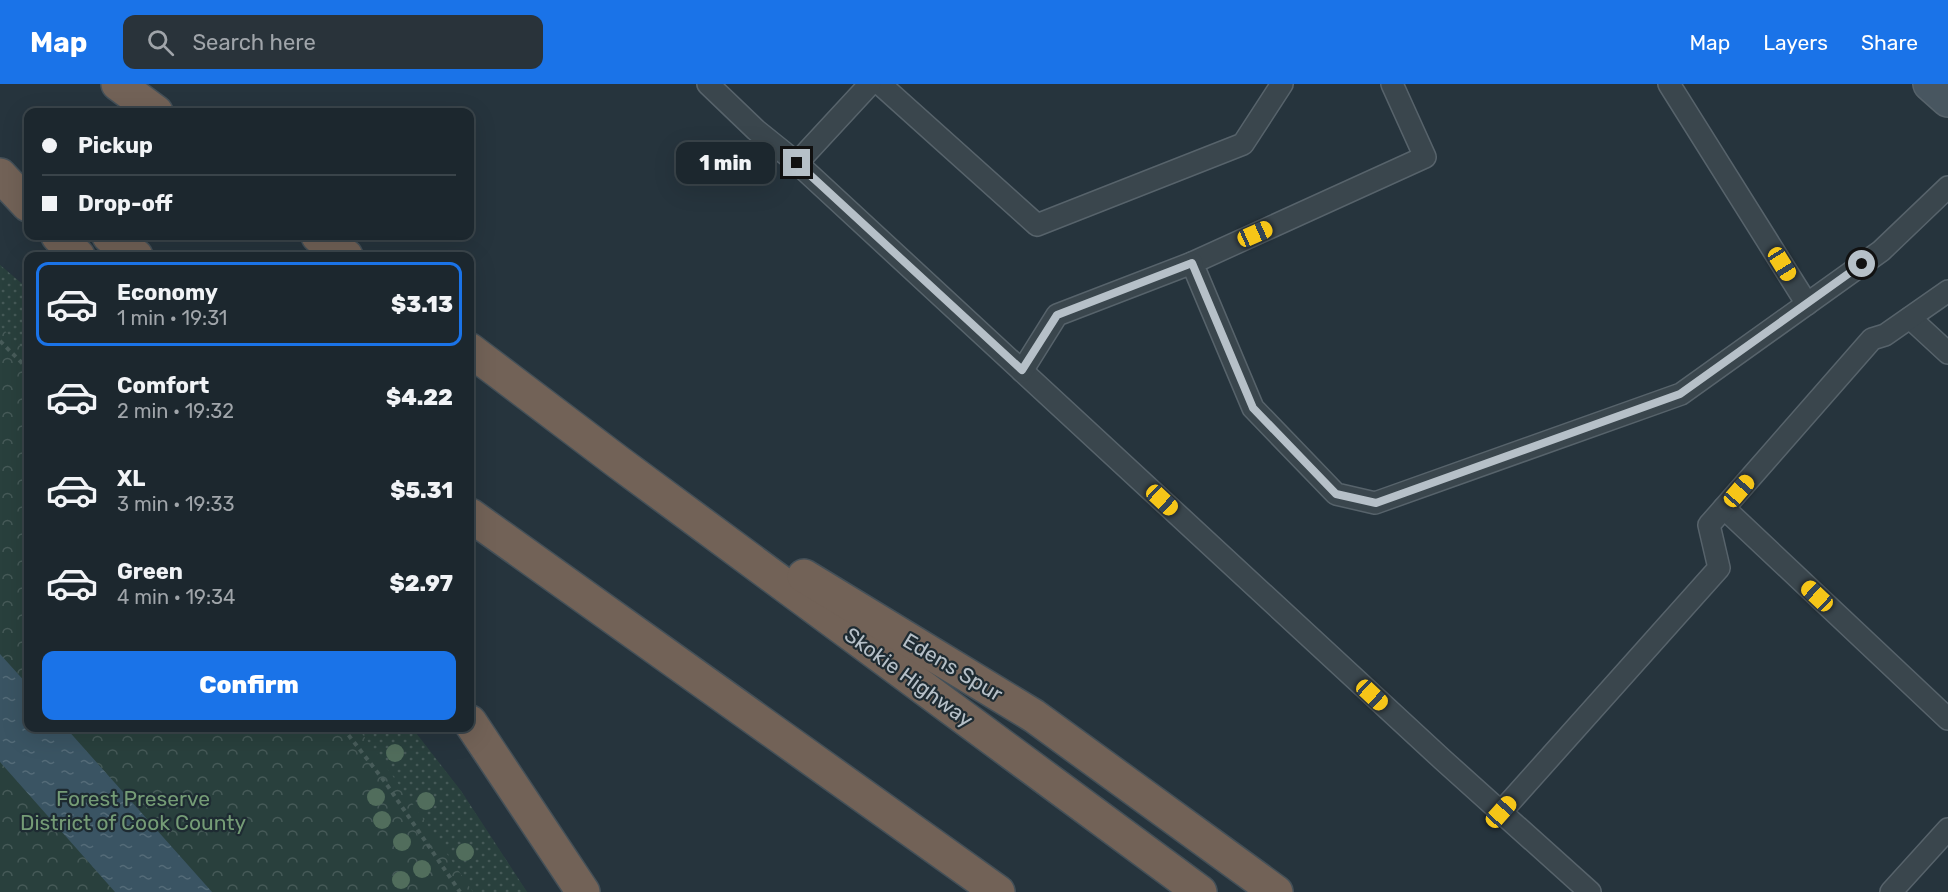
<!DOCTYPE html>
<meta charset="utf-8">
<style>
:root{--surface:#1c272e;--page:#29333a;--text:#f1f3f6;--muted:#a0a5aa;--line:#3a444a;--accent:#1a73e8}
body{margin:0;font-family:Rubik,sans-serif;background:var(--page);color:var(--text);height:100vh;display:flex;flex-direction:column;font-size:22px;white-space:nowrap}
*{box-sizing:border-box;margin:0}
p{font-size:20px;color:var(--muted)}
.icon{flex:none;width:33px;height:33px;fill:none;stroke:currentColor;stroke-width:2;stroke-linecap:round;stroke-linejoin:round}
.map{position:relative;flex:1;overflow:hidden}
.side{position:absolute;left:24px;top:168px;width:450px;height:480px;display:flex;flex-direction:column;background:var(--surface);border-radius:12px;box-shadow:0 6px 24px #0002,0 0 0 2px var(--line)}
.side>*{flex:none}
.hud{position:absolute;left:24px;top:24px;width:450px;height:132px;border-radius:12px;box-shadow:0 6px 24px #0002,0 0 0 2px var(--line);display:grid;align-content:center;height:132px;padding:0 18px;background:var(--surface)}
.end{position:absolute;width:27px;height:27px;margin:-14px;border:8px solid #b6c0c8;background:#111;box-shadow:0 0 0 3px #111}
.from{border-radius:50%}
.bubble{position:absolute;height:42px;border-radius:12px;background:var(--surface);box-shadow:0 6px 24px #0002,0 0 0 2px var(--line);font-size:20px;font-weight:800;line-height:42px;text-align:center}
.car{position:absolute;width:18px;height:36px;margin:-18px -9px;border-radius:8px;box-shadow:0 0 4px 2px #0007;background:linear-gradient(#f5c518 24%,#345 0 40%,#f5c518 0 76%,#345 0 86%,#f5c518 0)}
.hud b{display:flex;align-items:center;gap:21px;height:57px;font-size:22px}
.hud b+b{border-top:2px solid var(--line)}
.hud i{width:15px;height:15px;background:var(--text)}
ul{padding:10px 0 0;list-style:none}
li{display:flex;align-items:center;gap:18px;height:84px;margin:0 12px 9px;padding:0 6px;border:3px solid transparent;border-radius:12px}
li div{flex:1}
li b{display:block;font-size:22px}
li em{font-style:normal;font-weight:800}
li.current{border-color:var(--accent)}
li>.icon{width:54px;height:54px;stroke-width:1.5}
.primary-button{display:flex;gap:12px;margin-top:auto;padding:12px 18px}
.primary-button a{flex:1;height:69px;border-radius:12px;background:var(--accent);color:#fff;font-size:24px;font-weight:800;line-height:69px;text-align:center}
header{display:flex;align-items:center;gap:36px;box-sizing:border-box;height:84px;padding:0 30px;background:var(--accent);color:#fff}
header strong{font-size:28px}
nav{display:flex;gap:33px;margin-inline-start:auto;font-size:21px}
.search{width:420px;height:54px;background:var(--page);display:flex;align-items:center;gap:15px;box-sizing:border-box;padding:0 21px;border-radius:12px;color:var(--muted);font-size:22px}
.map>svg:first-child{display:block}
.park{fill:url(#park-crowns)}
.garden{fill:url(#garden-dots)}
.water{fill:url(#water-ripples)}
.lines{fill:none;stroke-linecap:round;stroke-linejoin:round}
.service-casing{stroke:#57636b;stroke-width:24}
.secondary-casing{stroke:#57636b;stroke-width:36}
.motorway-casing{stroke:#445058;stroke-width:36}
.path{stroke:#485c5a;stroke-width:4;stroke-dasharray:4.5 4.5;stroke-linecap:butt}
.service{stroke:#3a464d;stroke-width:21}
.secondary{stroke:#485660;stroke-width:33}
.motorway{stroke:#726257;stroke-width:33}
.tree{fill:#516d5c}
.route{stroke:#b6c0c8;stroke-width:8}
.labels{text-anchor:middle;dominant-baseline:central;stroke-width:4.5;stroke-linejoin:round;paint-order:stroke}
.street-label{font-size:21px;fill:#b6c0c8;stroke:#1e2b32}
.park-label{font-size:21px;fill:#759c76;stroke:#1e2b32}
</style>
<header>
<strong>Map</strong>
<div class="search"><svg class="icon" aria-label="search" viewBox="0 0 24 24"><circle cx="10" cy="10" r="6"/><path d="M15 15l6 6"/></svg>Search here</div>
<nav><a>Map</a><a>Layers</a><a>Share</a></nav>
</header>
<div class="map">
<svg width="1948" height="808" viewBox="0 0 1948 808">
<defs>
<pattern id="park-crowns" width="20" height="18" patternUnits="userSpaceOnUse" patternTransform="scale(1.5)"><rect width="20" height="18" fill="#29403d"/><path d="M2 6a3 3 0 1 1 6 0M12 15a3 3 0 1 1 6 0" fill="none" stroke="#465a58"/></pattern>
<pattern id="garden-dots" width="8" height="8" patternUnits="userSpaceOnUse" patternTransform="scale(1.5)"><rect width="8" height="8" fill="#29403d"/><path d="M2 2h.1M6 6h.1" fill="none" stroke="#465a58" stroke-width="1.8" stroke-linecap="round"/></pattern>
<pattern id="water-ripples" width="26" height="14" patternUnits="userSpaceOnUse" patternTransform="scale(1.5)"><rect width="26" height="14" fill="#3a5463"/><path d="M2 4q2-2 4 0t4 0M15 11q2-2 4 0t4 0" fill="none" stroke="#546b78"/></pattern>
</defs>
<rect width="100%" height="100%" fill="#26343d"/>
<path class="park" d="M0,181L28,205V644H412L461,707L527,808H0Z"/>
<g class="garden">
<path d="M0,181L28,205V270L0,242Z"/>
<path d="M358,644H412L461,707L527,808H473L415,723Z"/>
</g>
<path class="water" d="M0,570L28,601V644H66L212,808H115L0,678Z"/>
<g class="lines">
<g class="service-casing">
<g id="service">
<path d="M708,0L756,46L797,79L1443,676L1590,808"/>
<path d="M880,0L1037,141L1243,60L1282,0"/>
<path d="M1392,0L1425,73L1192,179L1253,324L1336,410L1375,419L1681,310L1881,167L1948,103"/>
<path d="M1669,0L1807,220"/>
<path d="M797,79L870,0"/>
<path d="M1910,234L1948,269"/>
<path d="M1022,287L1057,231L1192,179"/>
<path d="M1724,424L1948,635"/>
<path d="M1501,728L1719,484L1709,441L1872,255L1885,251L1948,207"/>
<path d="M1891,808L1948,745"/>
</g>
</g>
<g class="secondary-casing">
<path id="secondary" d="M1930,0L1948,16"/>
</g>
<g class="motorway-casing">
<g id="motorway">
<path d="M118,0L156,28"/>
<path d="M0,91L28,121"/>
<path d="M58,152L78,172"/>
<path d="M109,152L136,172"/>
<path d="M318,152L346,172"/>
<path d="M470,266L618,378L1200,808"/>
<path d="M470,431L998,808"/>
<path d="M804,492L1034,632L1276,808"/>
<path d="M470,638L583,808"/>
</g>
</g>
<g class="path">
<path d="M0,257L28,285"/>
<path d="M343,644L385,698L460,808"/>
</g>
<use href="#service" class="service"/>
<use href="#secondary" class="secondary"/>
<use href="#motorway" class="motorway"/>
</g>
<g class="tree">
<circle cx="395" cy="669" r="9"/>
<circle cx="376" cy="713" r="9"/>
<circle cx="426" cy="717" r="9"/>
<circle cx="382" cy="736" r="9"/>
<circle cx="402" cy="758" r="9"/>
<circle cx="465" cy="768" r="9"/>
<circle cx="422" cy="785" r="9"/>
<circle cx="401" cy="796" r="9"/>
</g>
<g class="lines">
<path class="route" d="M797,79L1022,286L1057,231L1192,179L1253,324L1336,410L1376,419L1680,310L1862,180"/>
</g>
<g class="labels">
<g class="street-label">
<text transform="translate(953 583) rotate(31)">Edens Spur</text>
<text transform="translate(909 593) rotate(36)">Skokie Highway</text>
</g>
<g class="park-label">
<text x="133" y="714">Forest Preserve<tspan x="133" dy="24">District of Cook County</tspan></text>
</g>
</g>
</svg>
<i class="end from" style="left:1862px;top:180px"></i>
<i class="end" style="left:797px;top:79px"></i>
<div class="bubble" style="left:676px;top:58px;width:99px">1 min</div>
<i class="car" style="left:1255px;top:150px;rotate:66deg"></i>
<i class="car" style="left:1782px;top:180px;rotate:148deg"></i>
<i class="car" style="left:1739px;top:407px;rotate:41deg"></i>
<i class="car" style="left:1162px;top:416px;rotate:133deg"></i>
<i class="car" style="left:1817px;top:512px;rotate:313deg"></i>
<i class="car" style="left:1372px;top:611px;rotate:133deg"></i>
<i class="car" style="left:1501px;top:728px;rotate:42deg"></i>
<div class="hud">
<b><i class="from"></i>Pickup</b>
<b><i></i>Drop-off</b>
</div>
<section class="side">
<ul>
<li class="current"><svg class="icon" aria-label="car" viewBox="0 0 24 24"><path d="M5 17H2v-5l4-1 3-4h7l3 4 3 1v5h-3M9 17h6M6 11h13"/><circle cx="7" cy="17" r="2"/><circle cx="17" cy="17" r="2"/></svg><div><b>Economy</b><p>1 min · 19:31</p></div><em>$3.13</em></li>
<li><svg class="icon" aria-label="car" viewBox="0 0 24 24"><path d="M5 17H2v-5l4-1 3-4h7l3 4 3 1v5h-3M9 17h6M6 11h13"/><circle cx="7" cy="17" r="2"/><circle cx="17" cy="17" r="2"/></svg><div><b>Comfort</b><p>2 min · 19:32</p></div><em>$4.22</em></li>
<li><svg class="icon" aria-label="car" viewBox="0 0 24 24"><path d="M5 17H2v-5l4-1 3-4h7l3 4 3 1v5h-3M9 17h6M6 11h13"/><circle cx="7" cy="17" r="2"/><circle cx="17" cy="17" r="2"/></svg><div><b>XL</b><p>3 min · 19:33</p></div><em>$5.31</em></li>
<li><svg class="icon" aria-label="car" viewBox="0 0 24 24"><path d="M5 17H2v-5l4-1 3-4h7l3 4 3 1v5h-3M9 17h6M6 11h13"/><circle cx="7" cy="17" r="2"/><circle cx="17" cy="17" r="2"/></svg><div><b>Green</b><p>4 min · 19:34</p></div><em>$2.97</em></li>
</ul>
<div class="primary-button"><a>Confirm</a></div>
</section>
</div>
